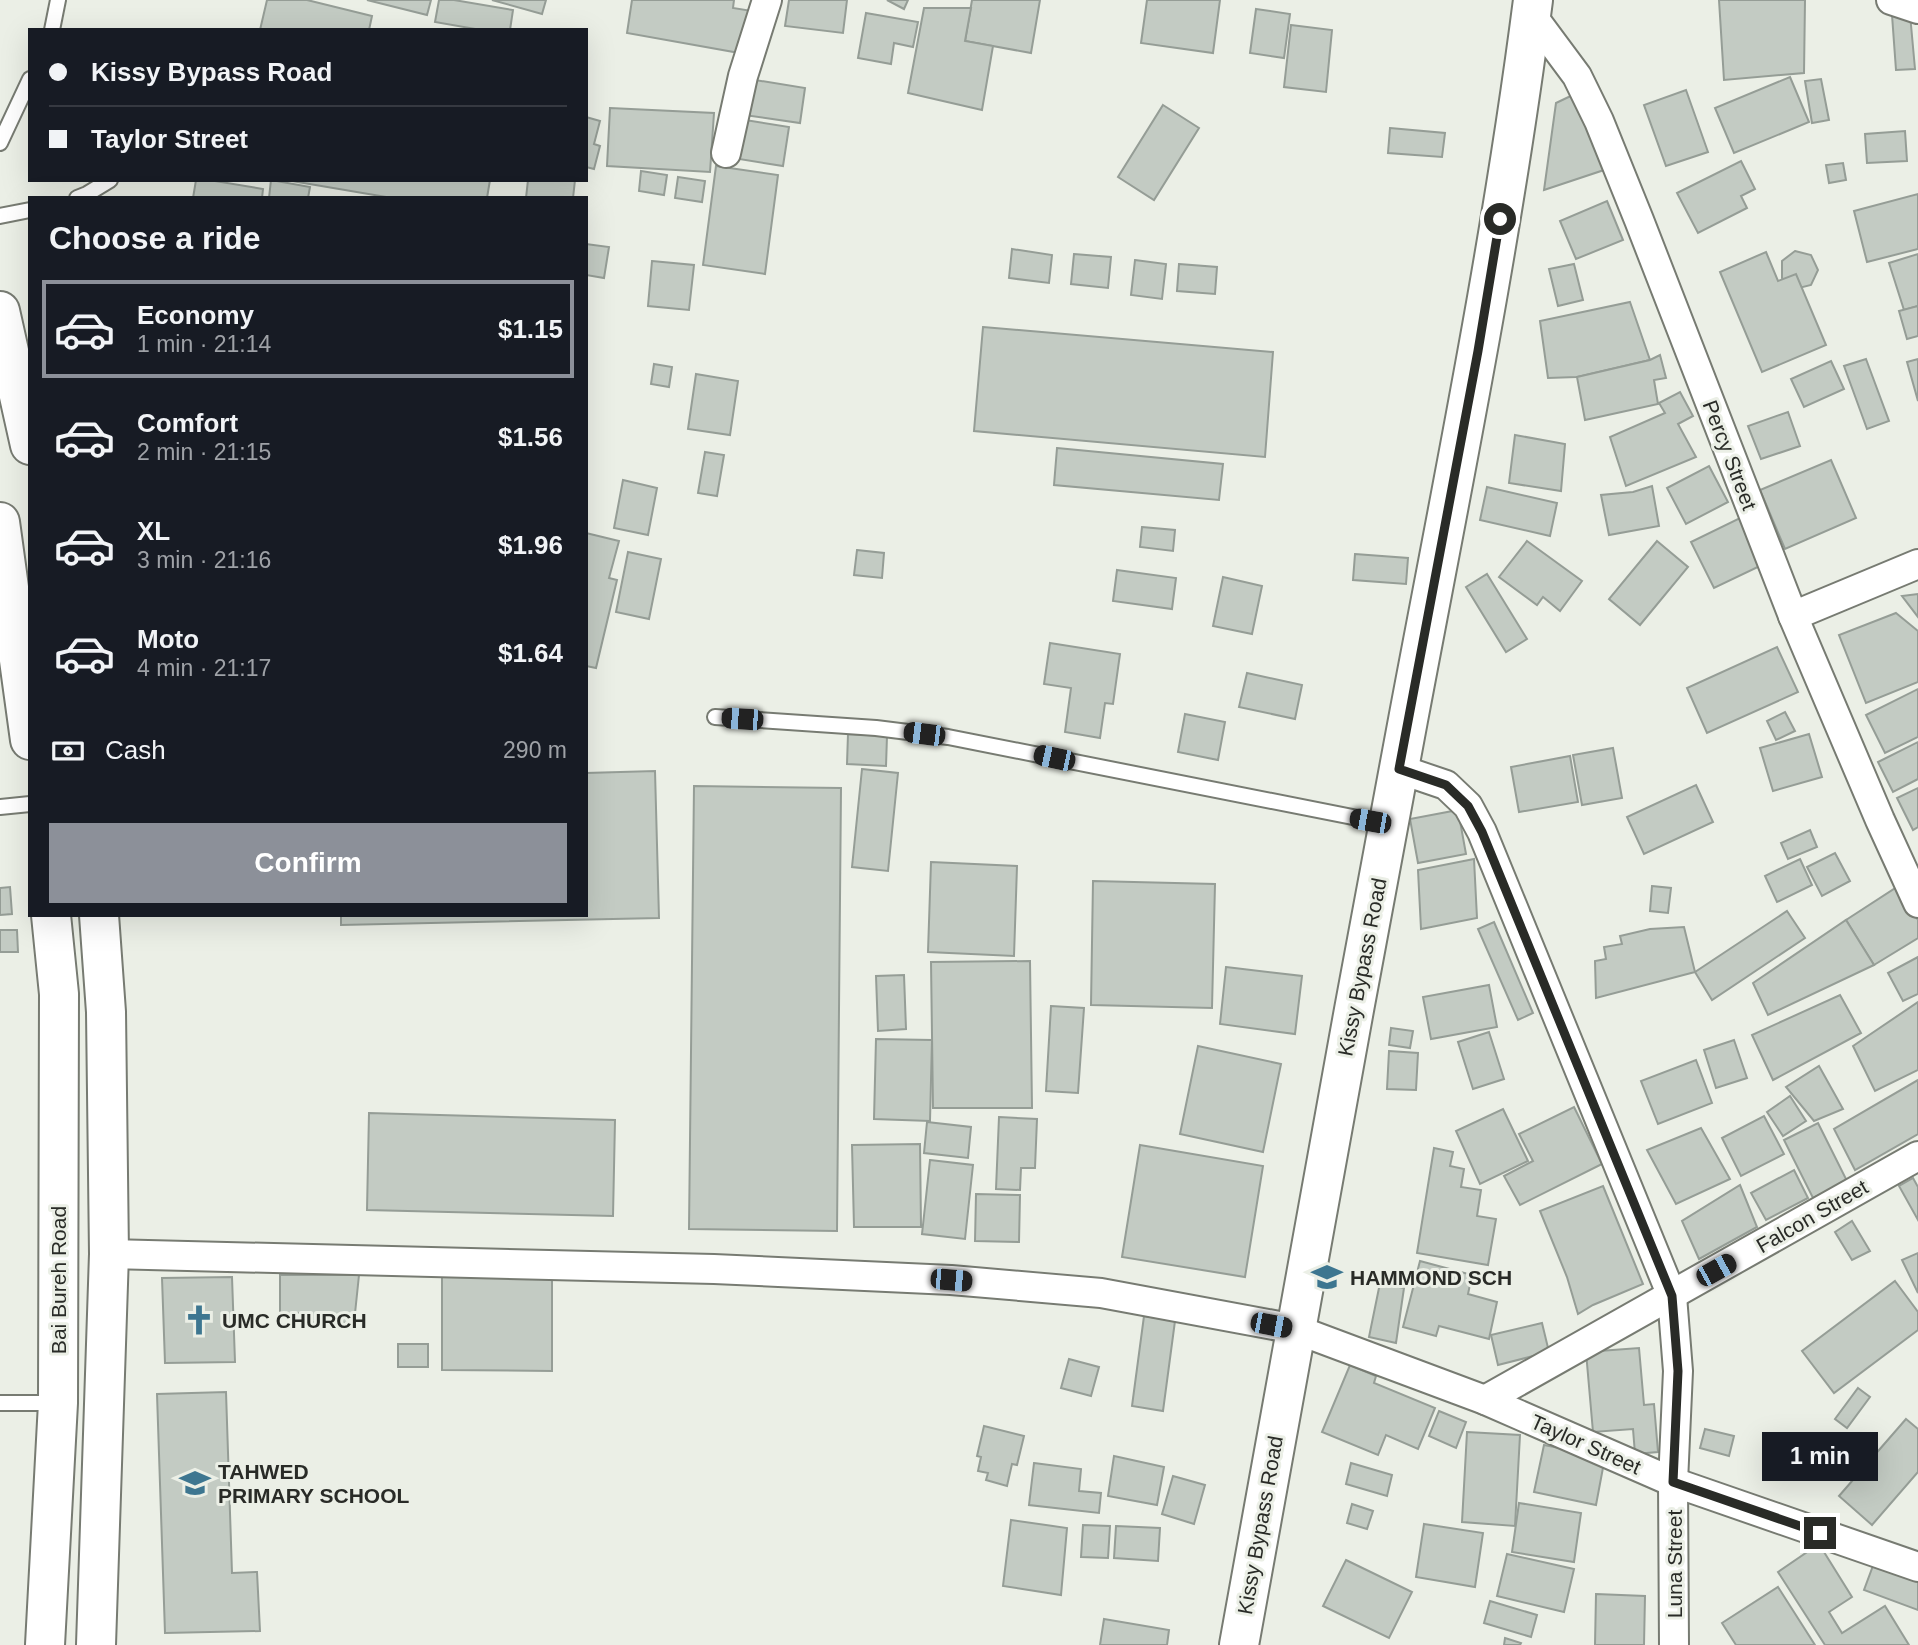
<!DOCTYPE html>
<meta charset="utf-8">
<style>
:root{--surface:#171b24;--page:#242831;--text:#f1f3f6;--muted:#9ea1a6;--line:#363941;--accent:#8c9099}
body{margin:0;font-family:Arial,sans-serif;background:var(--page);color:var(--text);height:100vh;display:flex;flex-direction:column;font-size:26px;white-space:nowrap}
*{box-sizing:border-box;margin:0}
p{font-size:23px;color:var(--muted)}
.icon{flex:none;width:38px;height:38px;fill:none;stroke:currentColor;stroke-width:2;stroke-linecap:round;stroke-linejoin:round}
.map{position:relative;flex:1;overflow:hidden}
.panel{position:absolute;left:28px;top:196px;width:560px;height:721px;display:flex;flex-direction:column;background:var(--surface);border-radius:0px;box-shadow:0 7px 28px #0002}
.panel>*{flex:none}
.hud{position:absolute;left:28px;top:28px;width:560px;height:154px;border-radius:0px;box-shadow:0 7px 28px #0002;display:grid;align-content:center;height:154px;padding:0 21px;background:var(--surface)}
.end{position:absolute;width:32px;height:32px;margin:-16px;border:9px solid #292b27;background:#fff;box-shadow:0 0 0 4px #fff}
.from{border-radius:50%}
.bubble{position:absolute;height:49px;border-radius:0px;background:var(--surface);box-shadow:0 7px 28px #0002;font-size:23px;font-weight:600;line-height:49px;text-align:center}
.car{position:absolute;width:21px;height:42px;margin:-21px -10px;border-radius:9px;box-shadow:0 0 5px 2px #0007;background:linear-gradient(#222 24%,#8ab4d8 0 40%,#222 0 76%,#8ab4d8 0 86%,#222 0)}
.hud b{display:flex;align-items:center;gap:24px;height:66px;font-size:26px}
.hud b+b{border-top:2px solid var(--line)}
.hud i{width:18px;height:18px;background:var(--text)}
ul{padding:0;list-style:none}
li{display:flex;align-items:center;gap:21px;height:98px;margin:0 14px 10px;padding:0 7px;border:4px solid transparent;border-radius:0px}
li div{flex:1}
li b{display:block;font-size:26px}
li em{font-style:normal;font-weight:600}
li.on{border-color:var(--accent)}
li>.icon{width:63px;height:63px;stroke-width:1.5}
h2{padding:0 21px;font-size:32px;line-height:84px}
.pay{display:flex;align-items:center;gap:18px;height:77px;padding:0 21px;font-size:26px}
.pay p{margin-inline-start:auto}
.button{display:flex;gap:14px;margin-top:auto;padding:14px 21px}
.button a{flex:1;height:80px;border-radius:0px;background:var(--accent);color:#fff;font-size:28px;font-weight:600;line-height:80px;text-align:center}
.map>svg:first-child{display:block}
.building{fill:#c3cbc3;stroke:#959d96;stroke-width:2}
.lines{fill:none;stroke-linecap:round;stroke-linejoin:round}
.service-casing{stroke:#777b72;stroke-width:18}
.minor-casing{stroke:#777b72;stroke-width:32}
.secondary-casing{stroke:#777b72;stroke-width:42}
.trunk-casing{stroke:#777b72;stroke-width:42}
.service{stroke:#fff;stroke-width:14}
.minor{stroke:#fff;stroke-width:28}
.secondary{stroke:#fff;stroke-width:38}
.trunk{stroke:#fff;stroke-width:38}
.route{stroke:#292b27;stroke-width:9}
.labels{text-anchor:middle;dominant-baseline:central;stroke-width:6;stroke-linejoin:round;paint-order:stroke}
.street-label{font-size:21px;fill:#292b27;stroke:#ebefe6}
.poi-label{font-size:21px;font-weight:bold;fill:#292b27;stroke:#ebefe6;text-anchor:start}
</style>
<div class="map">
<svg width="1918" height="1645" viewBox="0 0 1918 1645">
<rect width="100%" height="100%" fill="#ebefe6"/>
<g class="building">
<path d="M267,0H307L372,16L369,30H260Z"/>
<path d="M367,0H431L427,15Z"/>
<path d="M439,0H454L513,10L510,30H481L435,22Z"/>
<path d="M492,0H546L542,14Z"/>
<path d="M632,0H734L733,8L752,11L745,54L627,33Z"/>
<path d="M789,0H847L843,33L785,26Z"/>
<path d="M887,0H908L904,9Z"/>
<path d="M972,0H1040L1031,53L965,41Z"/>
<path d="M1147,0H1220L1213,53L1141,43Z"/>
<path d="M1719,0H1805L1804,73L1724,80Z"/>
<path d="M924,8H971L965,41L993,46L982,110L908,93Z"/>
<path d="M1256,9L1290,14L1284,58L1250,53Z"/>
<path d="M866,13L918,22L913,47L894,43L891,64L858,58Z"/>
<path d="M1910,14L1915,69L1896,70L1892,15Z"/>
<path d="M1291,25L1332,30L1326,92L1284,87Z"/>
<path d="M1790,77L1809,122L1734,153L1715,108Z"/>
<path d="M749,79L805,88L800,123L744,115Z"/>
<path d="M1821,79L1829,120L1812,123L1805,81Z"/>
<path d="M1686,90L1708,152L1666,166L1644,105Z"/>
<path d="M1577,93L1604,170L1544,190L1556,103Z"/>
<path d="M1163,105L1199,128L1154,200L1118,177Z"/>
<path d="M610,108L714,113L710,172L607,166Z"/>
<path d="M586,117L600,121L594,144L600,146L594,169L586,167Z"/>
<path d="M739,119L789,127L783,166L733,158Z"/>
<path d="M1390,128L1445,133L1442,157L1388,153Z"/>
<path d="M1905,131L1907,161L1867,163L1865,134Z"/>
<path d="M1741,161L1755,189L1741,196L1747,208L1698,233L1677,193Z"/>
<path d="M1843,163L1846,180L1829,183L1826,165Z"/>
<path d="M716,166L778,175L765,274L703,265Z"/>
<path d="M641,171L667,175L664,195L639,191Z"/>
<path d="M678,177L705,181L702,202L675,198Z"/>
<path d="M196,180H209L263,189L262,198H193Z"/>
<path d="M271,180L310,187L308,198H269Z"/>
<path d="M286,180H490L487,198H392Z"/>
<path d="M528,180H575L573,198H526Z"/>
<path d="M1918,194V249L1867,262L1854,211Z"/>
<path d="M1607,201L1623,240L1576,259L1560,221Z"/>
<path d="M586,244L609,247L604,278L586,275Z"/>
<path d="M1012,249L1052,255L1049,283L1009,278Z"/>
<path d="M1795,251L1811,255L1818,270L1811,285L1795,289L1782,278V261Z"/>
<path d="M1766,252L1778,281L1796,274L1826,345L1762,372L1720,272Z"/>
<path d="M1074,254L1111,257L1108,288L1071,284Z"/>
<path d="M1918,254V306L1904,310L1889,263Z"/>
<path d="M1135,260L1166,264L1162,299L1131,295Z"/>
<path d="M652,261L694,265L689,310L648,306Z"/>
<path d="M1179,264L1217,267L1215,294L1177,291Z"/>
<path d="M1574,264L1583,300L1558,306L1549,269Z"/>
<path d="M1630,302L1650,360L1577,377L1548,378L1540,321Z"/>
<path d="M1918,306V336L1907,339L1899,311Z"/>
<path d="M983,327L1273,352L1265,457L974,431Z"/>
<path d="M1660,355L1666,378L1654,380L1658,404L1585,420L1577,377L1650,360Z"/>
<path d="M1866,359L1889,421L1867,429L1844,366Z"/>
<path d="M1918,359V401L1907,362Z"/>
<path d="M1831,361L1844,389L1804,407L1791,379Z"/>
<path d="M654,364L672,367L669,387L651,384Z"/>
<path d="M696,374L738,381L730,435L688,429Z"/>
<path d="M1680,392L1693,416L1678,424L1696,457L1626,486L1610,437L1665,413L1659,403Z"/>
<path d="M1788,412L1800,446L1761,459L1748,426Z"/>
<path d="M1515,435L1565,444L1561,491L1509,483Z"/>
<path d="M1057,448L1223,464L1219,500L1054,485Z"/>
<path d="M705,452L724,455L717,496L698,493Z"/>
<path d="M1831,460L1856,518L1785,549L1760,490Z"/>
<path d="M1709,466L1728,502L1686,524L1667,488Z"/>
<path d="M623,480L657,488L648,535L614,528Z"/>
<path d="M1652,486L1659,526L1609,535L1601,495L1633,492Z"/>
<path d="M1487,487L1557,503L1550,536L1480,520Z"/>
<path d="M1740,518L1762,565L1714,588L1691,542Z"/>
<path d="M1142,527L1175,530L1173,551L1140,547Z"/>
<path d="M586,533L619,541L609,578L617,580L596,668L586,666Z"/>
<path d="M1527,541L1582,581L1560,611L1543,597L1537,605L1499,577Z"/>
<path d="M1657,541L1688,567L1640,625L1609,599Z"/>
<path d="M857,550L884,553L882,578L854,575Z"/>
<path d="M628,552L661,559L649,619L616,612Z"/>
<path d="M1355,554L1408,558L1406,584L1353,580Z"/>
<path d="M1117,570L1176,578L1172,609L1113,601Z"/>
<path d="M1487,574L1527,639L1506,652L1466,587Z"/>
<path d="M1223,577L1262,586L1252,634L1213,626Z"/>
<path d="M1918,594V617L1902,596Z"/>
<path d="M1896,613L1918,631V682L1866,703L1839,635Z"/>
<path d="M1050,643L1120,654L1113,704L1105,703L1100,738L1065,732L1071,688L1044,684Z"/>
<path d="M1777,647L1798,692L1707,733L1687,688Z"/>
<path d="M1247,673L1302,685L1295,719L1239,707Z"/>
<path d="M1918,689V737L1885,753L1866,715Z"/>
<path d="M1785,712L1795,731L1776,740L1767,721Z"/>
<path d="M1185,714L1225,722L1218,760L1178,752Z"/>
<path d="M848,734L887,736L886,766L847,764Z"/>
<path d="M1809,734L1822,777L1773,791L1760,748Z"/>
<path d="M1918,742V779L1893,792L1878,762Z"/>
<path d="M1613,748L1622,798L1582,805L1573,755Z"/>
<path d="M1570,756L1578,802L1519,812L1511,767Z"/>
<path d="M862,769L898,773L888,871L852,867Z"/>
<path d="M655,771L659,918L341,925V915H586V773Z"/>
<path d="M1696,785L1713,822L1644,854L1627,817Z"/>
<path d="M694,786L841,788L837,1231L689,1229Z"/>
<path d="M1918,788V827L1913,830L1897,798Z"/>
<path d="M1458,810L1466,854L1418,863L1410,819Z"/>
<path d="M1810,830L1817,847L1788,859L1781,843Z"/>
<path d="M1835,853L1850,881L1822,896L1807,867Z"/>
<path d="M1474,859L1477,918L1421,929L1418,870Z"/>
<path d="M1800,859L1812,885L1777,902L1765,876Z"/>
<path d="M931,862L1017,866L1014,956L928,952Z"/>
<path d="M1093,881L1215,884L1212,1008L1091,1005Z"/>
<path d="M1652,886L1671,888L1668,913L1650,911Z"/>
<path d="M10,887L12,914L0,915V888Z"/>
<path d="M1897,887L1918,920V938L1874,965L1846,920Z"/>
<path d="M1787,911L1805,938L1712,1000L1695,972Z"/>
<path d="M1846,920L1874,965L1768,1015L1753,983Z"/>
<path d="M1494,922L1533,1013L1518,1020L1478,929Z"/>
<path d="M1684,927L1695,972L1596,998L1595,961L1606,959L1604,947L1622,944L1620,936L1650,929Z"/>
<path d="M0,930H17L18,952H0Z"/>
<path d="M1918,957V994L1903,1001L1888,973Z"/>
<path d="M1030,961L1032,1108H933L931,962Z"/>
<path d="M1226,967L1302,976L1295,1034L1220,1024Z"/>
<path d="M904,975L906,1029L878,1031L876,976Z"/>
<path d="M1489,985L1497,1027L1431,1039L1423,997Z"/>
<path d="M1840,995L1861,1033L1773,1080L1752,1035Z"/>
<path d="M1918,1002V1070L1875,1091L1853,1046Z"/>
<path d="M1051,1006L1084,1008L1078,1093L1046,1091Z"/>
<path d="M1391,1028L1413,1031L1410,1048L1389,1045Z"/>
<path d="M1489,1032L1504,1079L1473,1089L1458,1042Z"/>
<path d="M876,1039L932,1040L930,1121L874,1119Z"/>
<path d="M1734,1040L1747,1078L1716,1088L1704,1050Z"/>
<path d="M1198,1046L1281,1064L1263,1152L1180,1134Z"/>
<path d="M1389,1051L1418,1053L1416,1090L1387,1089Z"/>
<path d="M1696,1060L1712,1103L1658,1124L1641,1081Z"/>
<path d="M1819,1066L1843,1109L1814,1121L1786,1087Z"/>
<path d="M1918,1080V1134L1855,1170L1834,1129Z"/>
<path d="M1790,1096L1806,1121L1783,1136L1767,1112Z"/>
<path d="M1574,1107L1602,1164L1520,1205L1504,1176L1533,1161L1519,1134Z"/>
<path d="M1503,1109L1528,1161L1480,1184L1456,1131Z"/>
<path d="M369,1113L615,1120L613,1216L367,1210Z"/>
<path d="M1764,1116L1784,1154L1741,1176L1722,1138Z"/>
<path d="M999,1117L1037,1119L1035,1168H1021L1020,1190L996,1189Z"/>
<path d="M927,1122L971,1127L968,1158L924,1153Z"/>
<path d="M1818,1123L1847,1181L1813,1198L1784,1140Z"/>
<path d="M1701,1128L1730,1179L1676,1204L1647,1150Z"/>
<path d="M920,1144L921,1227H854L852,1145Z"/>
<path d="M1140,1145L1263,1166L1245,1277L1122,1257Z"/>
<path d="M1434,1148L1453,1152L1450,1166L1464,1169L1461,1187L1481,1190L1477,1216L1496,1219L1488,1265L1417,1253Z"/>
<path d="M930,1160L973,1165L965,1239L922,1234Z"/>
<path d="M1794,1170L1808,1198L1766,1220L1751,1193Z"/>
<path d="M1913,1178L1918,1187V1220L1899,1186Z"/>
<path d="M1740,1185L1757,1227L1699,1259L1682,1221Z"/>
<path d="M1603,1186L1643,1284L1593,1305L1578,1314L1567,1277L1540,1211Z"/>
<path d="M976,1194L1020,1195L1019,1242L975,1241Z"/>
<path d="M1852,1221L1870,1251L1852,1260L1835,1232Z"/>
<path d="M1918,1253V1293L1902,1260Z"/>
<path d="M1420,1261L1472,1275L1468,1294L1497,1302L1489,1339L1439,1326L1436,1336L1403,1327Z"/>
<path d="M442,1272L552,1273V1371L442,1370Z"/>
<path d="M280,1275H359L354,1323L309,1322L308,1313H280Z"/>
<path d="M232,1277L235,1362L165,1363L162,1278Z"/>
<path d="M1895,1281L1918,1312V1330L1834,1393L1802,1351Z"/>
<path d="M1380,1283L1404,1288L1396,1343L1369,1337Z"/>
<path d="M1144,1316L1175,1321L1163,1411L1132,1406Z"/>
<path d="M1542,1323L1549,1352L1498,1365L1491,1335Z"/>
<rect x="398" y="1344" width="30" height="23"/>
<path d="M1639,1348L1644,1405L1654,1404L1658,1452L1635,1454L1633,1429L1593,1432L1586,1352Z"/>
<path d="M1069,1359L1099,1367L1091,1396L1061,1388Z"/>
<path d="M1350,1365L1376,1376L1374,1383L1435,1408L1418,1449L1386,1435L1378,1455L1322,1432Z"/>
<path d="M1858,1388L1870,1397L1847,1428L1835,1419Z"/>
<path d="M226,1392L232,1573L257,1572L260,1631L165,1633L157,1394Z"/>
<path d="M1439,1411L1466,1422L1456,1448L1429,1436Z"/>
<path d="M1906,1419L1918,1429V1472L1872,1525L1839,1496Z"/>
<path d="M984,1426L1024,1436L1017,1465L1012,1464L1007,1486L986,1480L988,1473L978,1471L981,1457L977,1456Z"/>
<path d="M1705,1429L1734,1436L1729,1456L1700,1448Z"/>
<path d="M1467,1432L1520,1435L1515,1526L1462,1522Z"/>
<path d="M1544,1445L1605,1457L1596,1505L1534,1492Z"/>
<path d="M1114,1456L1164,1467L1157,1505L1108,1496Z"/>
<path d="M1034,1463L1081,1469L1079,1491L1101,1493L1099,1513L1029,1505Z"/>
<path d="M1351,1463L1392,1475L1387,1496L1346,1484Z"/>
<path d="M1173,1476L1205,1485L1194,1524L1162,1514Z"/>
<path d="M1519,1503L1581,1513L1574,1562L1512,1552Z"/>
<path d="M1352,1504L1373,1511L1367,1529L1347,1523Z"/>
<path d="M1011,1520L1067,1528L1061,1595L1003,1586Z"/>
<path d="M1424,1524L1483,1533L1475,1587L1416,1577Z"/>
<path d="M1083,1525L1110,1526L1108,1558L1081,1557Z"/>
<path d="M1116,1526L1160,1528L1158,1561L1114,1558Z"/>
<path d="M1819,1544L1852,1597L1829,1612L1842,1633L1885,1606L1909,1645H1825L1778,1572Z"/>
<path d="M1507,1554L1574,1569L1564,1612L1497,1596Z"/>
<path d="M1877,1555L1918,1571V1610L1864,1590Z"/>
<path d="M1346,1560L1412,1592L1389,1638L1323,1606Z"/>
<path d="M1778,1587L1815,1645H1736L1722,1623Z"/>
<path d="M1596,1594L1645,1596L1644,1645H1595Z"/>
<path d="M1490,1601L1537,1615L1531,1637L1484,1623Z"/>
<path d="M1104,1619L1169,1630L1167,1645H1100Z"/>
<path d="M1505,1638L1521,1643L1520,1645H1504Z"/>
</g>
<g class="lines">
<g class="service-casing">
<g id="service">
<path d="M52,30L58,0"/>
<path d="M0,143L30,79"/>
<path d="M77,198L87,194L110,180"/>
<path d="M0,216L30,210"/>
<path d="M715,717L876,728L948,737L1388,824"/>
<path d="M0,807L30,804"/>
<path d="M0,1403H57"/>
</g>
</g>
<g class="minor-casing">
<g id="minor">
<path d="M1891,0L1918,9"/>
<path d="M1531,14L1577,76L1599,121L1639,220L1793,616L1880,820L1918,903"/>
<path d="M726,153L743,76L767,0"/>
<path d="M1793,616L1918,564"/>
<path d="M1399,769L1446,785L1468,806L1482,832L1672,1296L1678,1371L1673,1482L1674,1645"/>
<path d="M109,1254L714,1269L951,1280L1101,1293L1295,1329L1485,1400L1673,1482L1918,1567"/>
<path d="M1485,1400L1918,1156"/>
</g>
</g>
<g class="secondary-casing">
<path id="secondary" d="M1239,1645C1294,1336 1350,1028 1408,720C1453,481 1502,242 1533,0"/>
</g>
<g class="trunk-casing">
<g id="trunk">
<path d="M0,311L30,445"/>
<path d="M0,522L30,740"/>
<path d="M45,1645L58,1403L59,994L51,915"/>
<path d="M96,1645L109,1254L106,1012L99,915"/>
</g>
</g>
<use href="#service" class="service"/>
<use href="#minor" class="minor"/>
<use href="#secondary" class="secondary"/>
<use href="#trunk" class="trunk"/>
</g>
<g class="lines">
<path class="route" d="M1500,219L1478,351L1399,769L1446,785L1468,806L1482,832L1672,1296L1678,1371L1673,1482L1820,1533"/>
</g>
<defs>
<g id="school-bare" transform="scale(2.415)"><path d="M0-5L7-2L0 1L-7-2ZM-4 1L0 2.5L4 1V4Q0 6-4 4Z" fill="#3d7690" stroke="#ebefe6" stroke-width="2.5" paint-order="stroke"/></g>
<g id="church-bare" transform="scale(2.415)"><path d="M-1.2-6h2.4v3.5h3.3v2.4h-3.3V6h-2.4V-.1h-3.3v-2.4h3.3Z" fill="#3d7690" stroke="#ebefe6" stroke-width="2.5" paint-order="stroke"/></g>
</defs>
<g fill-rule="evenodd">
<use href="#school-bare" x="1327" y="1277"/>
<use href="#church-bare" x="199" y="1320"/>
<use href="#school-bare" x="195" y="1483"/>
</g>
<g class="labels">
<g class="street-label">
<text transform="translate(1730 455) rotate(69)">Percy Street</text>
<text transform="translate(1362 967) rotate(-79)">Kissy Bypass Road</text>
<text transform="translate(1812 1216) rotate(-30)">Falcon Street</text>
<text transform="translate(58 1280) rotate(-90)">Bai Bureh Road</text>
<text transform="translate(1586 1444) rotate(24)">Taylor Street</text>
<text transform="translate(1260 1525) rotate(-80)">Kissy Bypass Road</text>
<text transform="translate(1674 1564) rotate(-90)">Luna Street</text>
</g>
<g class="poi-label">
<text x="1350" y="1277">HAMMOND SCH</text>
<text x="222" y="1320">UMC CHURCH</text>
<text x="218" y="1471">TAHWED<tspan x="218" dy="24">PRIMARY SCHOOL</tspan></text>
</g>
</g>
</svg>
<i class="end from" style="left:1500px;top:219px"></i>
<i class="end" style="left:1820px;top:1533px"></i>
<div class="bubble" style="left:1762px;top:1432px;width:116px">1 min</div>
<i class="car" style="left:742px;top:719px;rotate:274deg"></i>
<i class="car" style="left:924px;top:734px;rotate:277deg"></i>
<i class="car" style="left:1054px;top:758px;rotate:282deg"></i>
<i class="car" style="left:1370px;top:821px;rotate:280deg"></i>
<i class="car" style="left:1716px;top:1270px;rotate:61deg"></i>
<i class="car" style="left:951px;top:1280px;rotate:95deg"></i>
<i class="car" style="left:1271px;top:1325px;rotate:101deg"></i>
<div class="hud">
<b><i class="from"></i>Kissy Bypass Road</b>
<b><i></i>Taylor Street</b>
</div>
<section class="panel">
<h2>Choose a ride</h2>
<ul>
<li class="on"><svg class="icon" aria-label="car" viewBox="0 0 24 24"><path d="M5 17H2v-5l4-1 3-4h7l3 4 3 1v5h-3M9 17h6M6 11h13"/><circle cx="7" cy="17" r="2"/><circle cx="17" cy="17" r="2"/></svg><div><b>Economy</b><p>1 min · 21:14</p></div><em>$1.15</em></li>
<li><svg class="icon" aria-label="car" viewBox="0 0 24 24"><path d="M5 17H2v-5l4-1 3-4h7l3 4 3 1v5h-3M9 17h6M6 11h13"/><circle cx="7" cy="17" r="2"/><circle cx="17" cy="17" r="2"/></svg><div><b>Comfort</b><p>2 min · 21:15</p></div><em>$1.56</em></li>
<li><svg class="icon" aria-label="car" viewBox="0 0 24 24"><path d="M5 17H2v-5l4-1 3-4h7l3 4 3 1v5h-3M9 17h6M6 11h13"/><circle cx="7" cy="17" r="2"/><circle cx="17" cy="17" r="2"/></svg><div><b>XL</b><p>3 min · 21:16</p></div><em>$1.96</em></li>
<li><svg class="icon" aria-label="car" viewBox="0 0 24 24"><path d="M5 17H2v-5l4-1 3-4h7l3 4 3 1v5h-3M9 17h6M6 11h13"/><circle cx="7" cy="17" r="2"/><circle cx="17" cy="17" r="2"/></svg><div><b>Moto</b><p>4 min · 21:17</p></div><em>$1.64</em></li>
</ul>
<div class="pay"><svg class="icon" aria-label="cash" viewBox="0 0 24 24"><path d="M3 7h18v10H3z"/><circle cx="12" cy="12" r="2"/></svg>Cash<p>290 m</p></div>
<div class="button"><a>Confirm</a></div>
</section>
</div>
